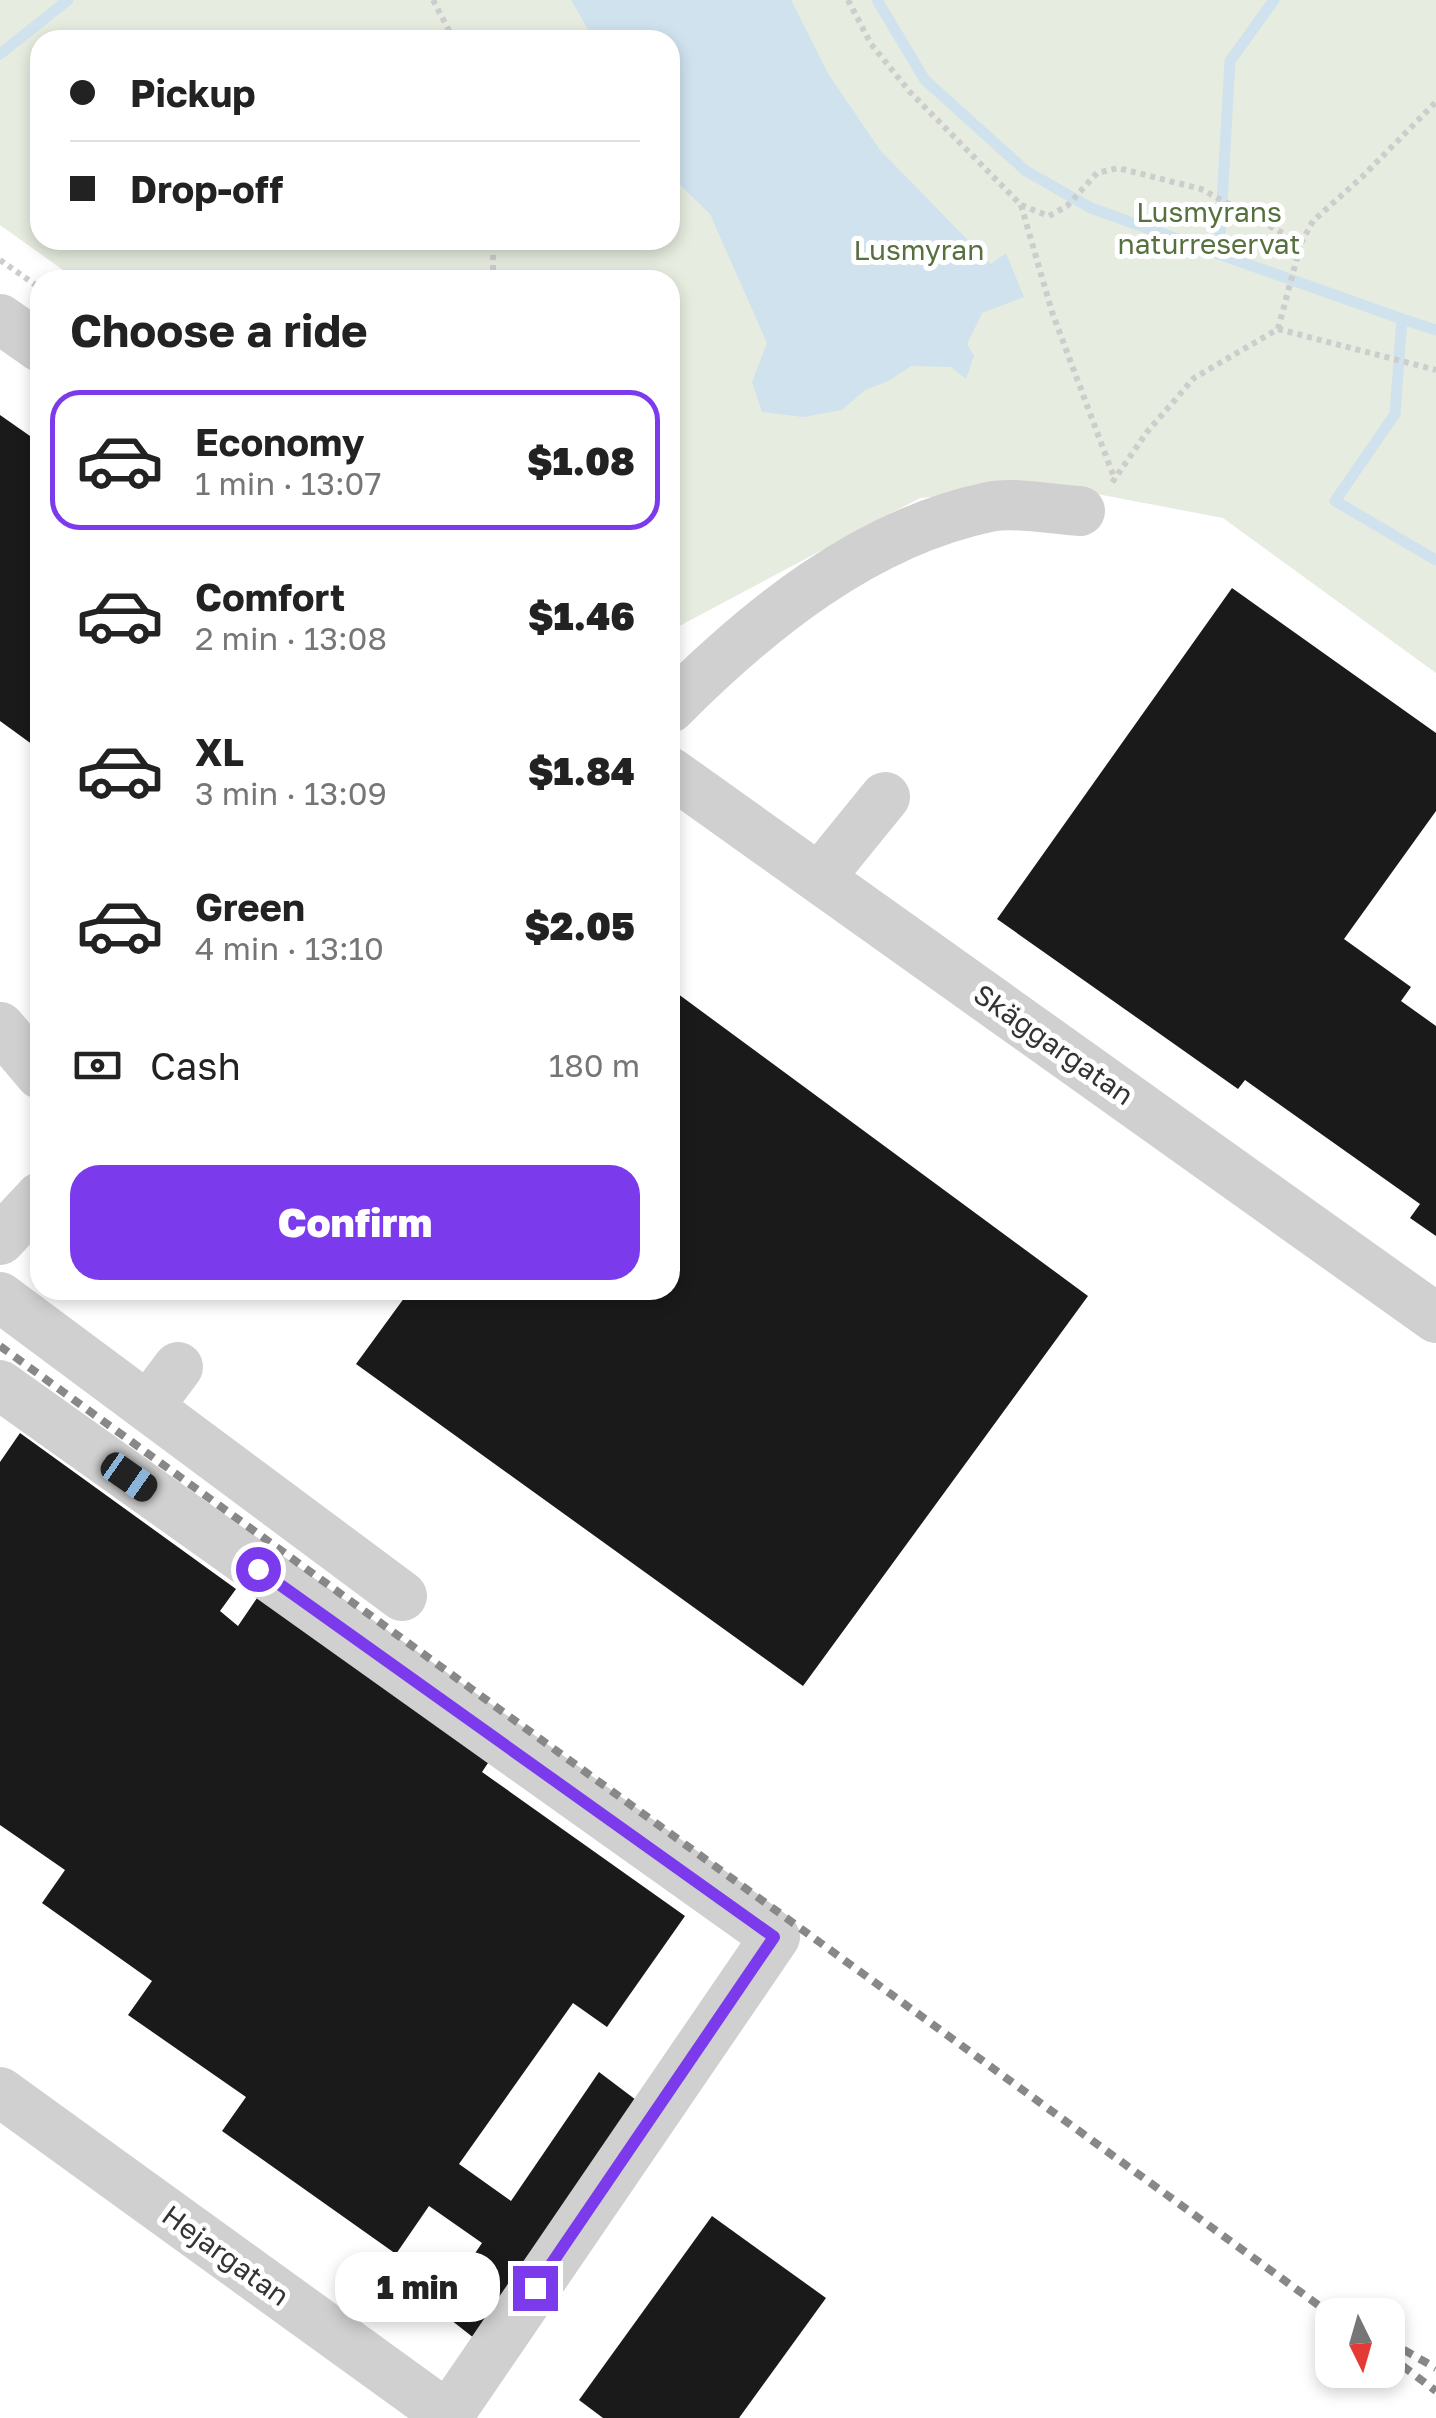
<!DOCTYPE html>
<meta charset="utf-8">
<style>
:root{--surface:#fff;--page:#f2f2f2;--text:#222;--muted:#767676;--line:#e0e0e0;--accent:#7c3aed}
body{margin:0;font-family:"Golos Text",sans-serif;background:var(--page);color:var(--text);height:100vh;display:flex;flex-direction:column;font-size:38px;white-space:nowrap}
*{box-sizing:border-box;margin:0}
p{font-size:32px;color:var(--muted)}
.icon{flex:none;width:55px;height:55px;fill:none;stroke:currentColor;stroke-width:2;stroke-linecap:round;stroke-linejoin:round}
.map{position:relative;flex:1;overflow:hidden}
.sheet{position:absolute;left:30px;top:270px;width:650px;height:1030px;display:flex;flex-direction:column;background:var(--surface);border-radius:30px;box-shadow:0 5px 15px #0003}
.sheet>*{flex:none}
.hud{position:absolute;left:30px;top:30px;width:650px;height:220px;border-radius:30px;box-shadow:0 5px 15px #0003;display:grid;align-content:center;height:220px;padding:0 40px;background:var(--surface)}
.needle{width:65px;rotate:175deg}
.fabs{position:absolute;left:1315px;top:2298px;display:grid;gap:20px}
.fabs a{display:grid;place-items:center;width:90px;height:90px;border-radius:20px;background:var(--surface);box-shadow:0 5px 15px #0003;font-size:50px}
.end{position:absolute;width:45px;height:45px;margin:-22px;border:12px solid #7c3aed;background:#fff;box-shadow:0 0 0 5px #fff}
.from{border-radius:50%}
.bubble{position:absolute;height:70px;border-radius:30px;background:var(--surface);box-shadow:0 5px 15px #0003;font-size:32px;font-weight:800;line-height:70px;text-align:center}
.car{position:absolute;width:30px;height:60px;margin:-30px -15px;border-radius:12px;box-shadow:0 0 8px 2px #0007;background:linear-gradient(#222 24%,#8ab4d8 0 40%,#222 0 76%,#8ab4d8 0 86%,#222 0)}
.hud b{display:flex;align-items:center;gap:35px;height:95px;font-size:38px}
.hud b+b{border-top:2px solid var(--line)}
.hud i{width:25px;height:25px;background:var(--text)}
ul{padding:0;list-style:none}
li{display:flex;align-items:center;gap:30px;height:140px;margin:0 20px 15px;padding:0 20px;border:5px solid transparent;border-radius:30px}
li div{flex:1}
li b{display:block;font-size:38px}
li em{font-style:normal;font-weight:800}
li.current{border-color:var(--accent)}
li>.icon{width:90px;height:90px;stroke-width:1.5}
h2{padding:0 40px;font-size:45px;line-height:120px}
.pay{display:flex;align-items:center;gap:25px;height:110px;padding:0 40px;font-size:38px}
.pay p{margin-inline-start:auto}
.primary-button{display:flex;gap:20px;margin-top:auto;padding:20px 40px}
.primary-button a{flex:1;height:115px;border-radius:30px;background:var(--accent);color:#fff;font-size:40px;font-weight:800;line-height:115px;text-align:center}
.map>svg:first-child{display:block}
.green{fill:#e6ecdf;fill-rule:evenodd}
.water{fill:#cfe2ee}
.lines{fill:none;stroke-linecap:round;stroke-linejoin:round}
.stream{stroke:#cfe2ee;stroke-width:11}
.building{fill:#1a1a1a}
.path{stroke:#cdcdcd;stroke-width:6;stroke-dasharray:5 5;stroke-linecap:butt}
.minor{stroke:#d0d0d0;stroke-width:50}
.rail{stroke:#888;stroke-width:8;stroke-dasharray:10 8;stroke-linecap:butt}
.route{stroke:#7c3aed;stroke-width:12}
.labels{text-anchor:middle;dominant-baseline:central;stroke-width:10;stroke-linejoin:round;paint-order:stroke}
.park-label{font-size:28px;fill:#56703f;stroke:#fff}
.street-label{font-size:28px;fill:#333;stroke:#fff}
</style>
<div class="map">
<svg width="1436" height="2418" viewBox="0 0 1436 2418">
<rect width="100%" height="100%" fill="#fff"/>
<path class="green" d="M0,0H1436V673L1223,518L1055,486L920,498L670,631V280H77L0,225ZM40,40H670V240H40Z"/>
<path class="water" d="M571,0H791L829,75L880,150L991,264L1006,253L1024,297L982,313L967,344L974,356L966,379L951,367L911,366L890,380L865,390L842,410L803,417L762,412L752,382L767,343L710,214L670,175V40H594Z"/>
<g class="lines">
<g class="stream">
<path d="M877,0L925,80L1026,171L1091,208L1219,254"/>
<path d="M1274,0L1230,61L1219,254L1402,319L1395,414L1335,501L1436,560"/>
<path d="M0,54L68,0"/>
<path d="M1402,319L1436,330"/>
</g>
</g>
<g class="building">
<path d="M0,415L40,443V750L0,721Z"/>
<path d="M1232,588L1436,733V811L1344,939L1411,987L1401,1001L1436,1026V1236L1410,1218L1420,1204L1245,1080L1238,1089L997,919Z"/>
<path d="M670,988L1088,1296L803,1686L356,1364L410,1290H670Z"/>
<path d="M20,1433L236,1589L220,1611L238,1626L257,1598L490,1760L482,1772L685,1916L607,2027L573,2003L459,2164L511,2201L599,2072L640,2103L479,2342L437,2309L482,2243L429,2206L396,2254L222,2131L246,2097L128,2015L152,1981L42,1903L65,1870L0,1825V1462Z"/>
<path d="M712,2216L826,2298L739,2418H603L579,2400Z"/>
</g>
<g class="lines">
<g class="path">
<path d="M433,0L454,40"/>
<path d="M848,0L871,44L910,92L1021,205L1049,216L1067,206L1097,173L1118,168L1201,189L1301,243L1278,329L1194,378L1147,432L1111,484"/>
<path d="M1021,205L1052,312L1115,480"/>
<path d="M1301,243L1313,221L1362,177L1436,102"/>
<path d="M0,260L40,288"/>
<path d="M493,280V240"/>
<path d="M1278,329L1436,370"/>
</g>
<g class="minor">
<path d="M0,319L40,347"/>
<path d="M670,708C758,620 864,533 989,507C1013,501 1054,510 1080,511"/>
<path d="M670,772L1436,1318"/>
<path d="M820,877L885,797"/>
<path d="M0,1027L40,1074"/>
<path d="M0,1240L40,1197"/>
<path d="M0,1297L402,1596"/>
<path d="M0,1385L775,1937L448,2416"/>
<path d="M148,1407L178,1367"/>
<path d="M0,2092L451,2418"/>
</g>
<g class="rail">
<path d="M0,1346L1332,2315"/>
<path d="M1388,2341L1436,2368"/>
<path d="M1388,2355L1436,2391"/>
</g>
</g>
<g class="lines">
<path class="route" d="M258,1569L774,1937L535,2288"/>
</g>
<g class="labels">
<g class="park-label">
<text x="1209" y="211">Lusmyrans<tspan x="1209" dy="32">naturreservat</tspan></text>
<text x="919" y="249">Lusmyran</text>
</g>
<g class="street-label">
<text transform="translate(1054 1044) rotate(35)">Skäggargatan</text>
<text transform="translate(226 2255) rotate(36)">Hejargatan</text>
</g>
</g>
</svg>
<div class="fabs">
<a><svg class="needle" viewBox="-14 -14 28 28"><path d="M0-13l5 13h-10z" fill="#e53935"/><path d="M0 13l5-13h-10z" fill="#767676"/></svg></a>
</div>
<i class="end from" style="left:258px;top:1569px"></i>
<i class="end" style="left:535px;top:2288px"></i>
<div class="bubble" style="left:335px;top:2252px;width:165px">1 min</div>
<i class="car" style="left:129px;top:1477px;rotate:125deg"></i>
<div class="hud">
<b><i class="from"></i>Pickup</b>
<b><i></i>Drop-off</b>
</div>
<section class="sheet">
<h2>Choose a ride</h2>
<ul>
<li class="current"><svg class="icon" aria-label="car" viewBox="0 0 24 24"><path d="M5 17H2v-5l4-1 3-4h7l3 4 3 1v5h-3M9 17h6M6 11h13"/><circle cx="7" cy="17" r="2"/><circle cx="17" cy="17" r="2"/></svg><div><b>Economy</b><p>1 min · 13:07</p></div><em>$1.08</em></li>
<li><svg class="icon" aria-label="car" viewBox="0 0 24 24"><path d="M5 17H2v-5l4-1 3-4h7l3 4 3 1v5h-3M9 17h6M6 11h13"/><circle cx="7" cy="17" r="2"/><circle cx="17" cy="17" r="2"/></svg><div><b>Comfort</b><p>2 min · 13:08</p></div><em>$1.46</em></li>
<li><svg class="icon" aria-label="car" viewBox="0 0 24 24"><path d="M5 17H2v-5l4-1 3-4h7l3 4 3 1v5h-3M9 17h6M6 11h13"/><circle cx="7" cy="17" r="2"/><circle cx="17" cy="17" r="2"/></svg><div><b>XL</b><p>3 min · 13:09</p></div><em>$1.84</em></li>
<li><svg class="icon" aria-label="car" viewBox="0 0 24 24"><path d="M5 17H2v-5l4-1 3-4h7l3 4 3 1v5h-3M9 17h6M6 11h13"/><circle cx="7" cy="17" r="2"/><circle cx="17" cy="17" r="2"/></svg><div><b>Green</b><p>4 min · 13:10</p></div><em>$2.05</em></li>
</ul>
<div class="pay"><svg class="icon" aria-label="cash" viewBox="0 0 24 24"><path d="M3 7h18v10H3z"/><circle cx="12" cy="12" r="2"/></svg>Cash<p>180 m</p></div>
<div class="primary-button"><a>Confirm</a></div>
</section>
</div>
